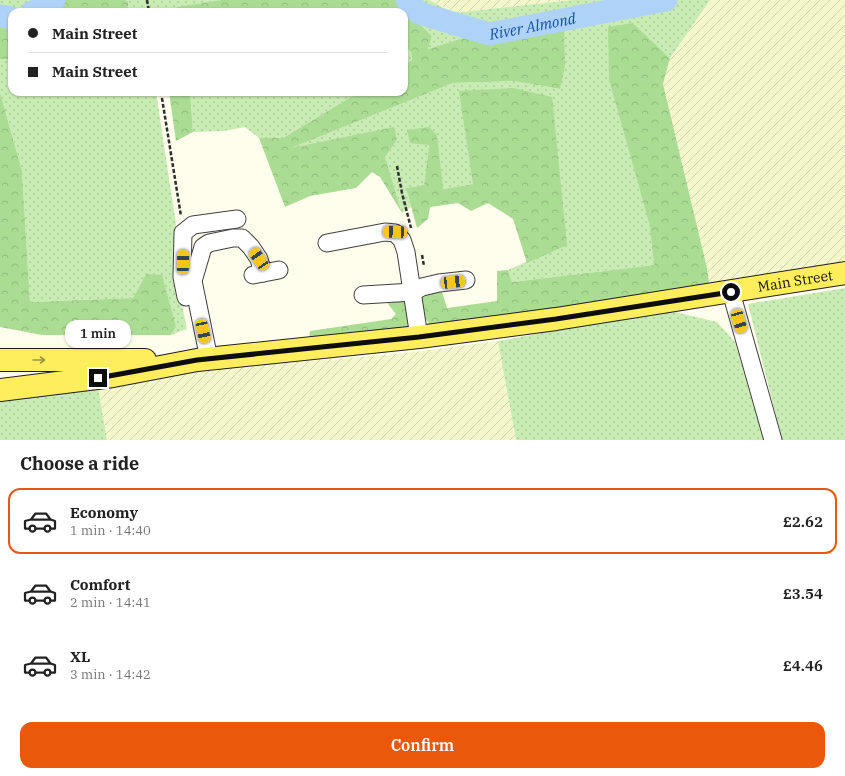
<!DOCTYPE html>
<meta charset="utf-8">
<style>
:root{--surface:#fff;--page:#f2f2f2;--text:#222;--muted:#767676;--line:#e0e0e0;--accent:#ea580c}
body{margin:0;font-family:"IBM Plex Serif",serif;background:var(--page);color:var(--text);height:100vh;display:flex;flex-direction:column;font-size:15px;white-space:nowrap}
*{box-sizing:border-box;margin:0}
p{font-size:13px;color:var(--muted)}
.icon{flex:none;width:22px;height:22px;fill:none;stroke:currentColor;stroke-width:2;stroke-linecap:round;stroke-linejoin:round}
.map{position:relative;height:440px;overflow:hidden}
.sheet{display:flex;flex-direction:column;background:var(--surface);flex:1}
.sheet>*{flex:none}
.guide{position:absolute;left:8px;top:8px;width:400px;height:88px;border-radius:12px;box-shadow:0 1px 3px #0004;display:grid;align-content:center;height:88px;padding:0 20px;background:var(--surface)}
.end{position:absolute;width:18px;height:18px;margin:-9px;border:5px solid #0d0d0d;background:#fff;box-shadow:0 0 0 2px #fff}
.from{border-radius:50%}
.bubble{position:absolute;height:28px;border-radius:12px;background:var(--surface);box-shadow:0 1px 3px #0004;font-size:13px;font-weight:600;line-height:28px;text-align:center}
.car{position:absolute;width:12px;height:24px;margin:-12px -6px;border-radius:5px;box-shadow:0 0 3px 1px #0007;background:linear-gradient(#f5c518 24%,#345 0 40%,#f5c518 0 76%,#345 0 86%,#f5c518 0)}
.guide b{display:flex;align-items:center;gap:14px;height:38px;font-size:15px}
.guide b+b{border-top:1px solid var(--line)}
.guide i{width:10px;height:10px;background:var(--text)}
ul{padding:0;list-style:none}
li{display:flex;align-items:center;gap:12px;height:66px;margin:0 8px 6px;padding:0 12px;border:2px solid transparent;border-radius:12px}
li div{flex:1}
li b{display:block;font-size:15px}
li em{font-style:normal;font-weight:600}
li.on{border-color:var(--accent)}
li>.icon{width:36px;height:36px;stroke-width:1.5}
h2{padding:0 20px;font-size:18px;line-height:48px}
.action{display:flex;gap:8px;margin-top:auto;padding:8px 20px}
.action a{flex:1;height:46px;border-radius:12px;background:var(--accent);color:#fff;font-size:16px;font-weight:600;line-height:46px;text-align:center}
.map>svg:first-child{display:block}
.farmland{fill:url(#farmland-furrows)}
.grass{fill:url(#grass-dots)}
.forest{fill:url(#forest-crowns)}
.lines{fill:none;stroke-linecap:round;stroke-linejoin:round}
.river{stroke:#afd2f9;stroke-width:23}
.minor-casing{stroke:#404040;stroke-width:19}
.major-casing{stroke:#1e1e1e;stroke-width:24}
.path{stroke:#2f2f2f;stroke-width:2.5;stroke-dasharray:4 2;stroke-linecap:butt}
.minor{stroke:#fff;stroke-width:17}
.major{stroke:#feee5d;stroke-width:22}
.oneway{stroke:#9e943d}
.route{stroke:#0d0d0d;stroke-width:5}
.labels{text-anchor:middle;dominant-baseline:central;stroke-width:4;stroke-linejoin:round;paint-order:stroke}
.street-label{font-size:14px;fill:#0d0d0d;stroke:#fff}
.water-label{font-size:15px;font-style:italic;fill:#114fa3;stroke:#fff}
</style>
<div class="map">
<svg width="845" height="440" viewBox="0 0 845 440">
<defs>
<pattern id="farmland-furrows" width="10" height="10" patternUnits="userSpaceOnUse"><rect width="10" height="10" fill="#f4f6cb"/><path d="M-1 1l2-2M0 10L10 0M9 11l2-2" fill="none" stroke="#d0d2ad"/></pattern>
<pattern id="grass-dots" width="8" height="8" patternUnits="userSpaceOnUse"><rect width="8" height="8" fill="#c9ebb4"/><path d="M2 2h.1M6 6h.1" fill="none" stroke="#abc89a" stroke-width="1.8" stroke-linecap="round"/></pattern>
<pattern id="forest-crowns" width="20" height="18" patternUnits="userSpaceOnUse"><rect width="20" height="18" fill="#aadc93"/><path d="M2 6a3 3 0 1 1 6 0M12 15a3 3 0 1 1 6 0" fill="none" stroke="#91bc7e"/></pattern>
</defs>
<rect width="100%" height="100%" fill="#fffeec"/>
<g class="farmland">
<path d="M429,0H573L453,13Z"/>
<path d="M710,0H845V262L709,283L707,268L663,84L670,58Z"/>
<path d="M498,341L516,440H107L98,387L188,371L406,353Z"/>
</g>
<g class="grass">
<path d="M0,0H61L51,12H12V27L8,28L0,26Z"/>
<path d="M126,0H221L178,7L177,12H129L128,2Z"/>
<path d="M395,0H429L453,13L573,0H710L670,58L633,23L654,265L512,282L508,270L567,244L473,184L442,189L437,135L429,145L424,185L406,188L411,207L402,213L385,157L397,140L288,149L453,83L514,81L560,89L469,36L428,49L432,36Z"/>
<path d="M404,45L411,52L412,60L404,65Z"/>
<path d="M0,59H12V92H156L176,224L178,285L187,329L171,335L176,327L146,274L133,298L30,302L22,171L0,92Z"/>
<path d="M190,92H359L283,138H259L245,127L224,131L193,132Z"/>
<path d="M845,288V440H782L748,304Z"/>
<path d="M675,312L717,322L735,342L764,440H516L498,341L574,327Z"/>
<path d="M98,387L107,440H0V398Z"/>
</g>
<g class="forest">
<path d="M61,0H126L128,2L129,12H51Z"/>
<path d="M221,0H395L432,36L428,49L469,36L564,26L565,66L560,89L514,81L453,83L291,148L394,127L397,140L385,157L402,213L380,177L372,172L356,188L310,196L285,207L259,138H283L359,92H404V65L412,60L411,52L404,45V12H177V7Z"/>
<path d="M633,23L670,58L663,84L707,268L709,283L521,318L432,328L423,315L421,293L441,289L447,308L497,301V271L508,270L512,282L654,265L650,226L609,79L608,27Z"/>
<path d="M0,26L8,28L12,27V59H0Z"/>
<path d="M513,88L552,97L567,245L527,263L513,219L488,203L471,211L458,203L430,207L428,219L417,228L406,188L424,185L429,145L410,143L407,130L429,127L437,135L443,189L473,184L459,91Z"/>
<path d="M0,92L22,171L30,302L133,298L146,274L162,275L176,327L171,335H42L0,327Z"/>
<path d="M169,92H190L193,132L176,141Z"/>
<path d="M389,298L404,300L410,306L412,319L407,329L309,339L310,331L391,319L396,314L388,304Z"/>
</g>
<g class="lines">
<g class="river">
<path id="s1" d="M407,0L419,13L489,34L666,0"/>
<path d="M32,12L47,8L54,0"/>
<path d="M0,16L12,18"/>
</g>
<g class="minor-casing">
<g id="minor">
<path d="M327,243L385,232L395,233L402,240L406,252L419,337"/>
<path d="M253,275L279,270"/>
<path d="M731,292L773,440"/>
<path d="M363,295L413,292L422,287L439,283L466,280"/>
<path d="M186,297L182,277L183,233L193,225L237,219"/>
<path d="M209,359L193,281L203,247L209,243L233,238H242L251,247L259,259L263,273"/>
</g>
</g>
<g class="major-casing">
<g id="major">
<path d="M0,360H145"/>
<path id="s2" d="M0,390L113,376L197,360L419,337L556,319L845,273"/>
</g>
</g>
<g class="path">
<path d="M147,0L149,12"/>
<path d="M161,92L181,216"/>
<path d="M397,166L402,193L411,228"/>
<path d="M422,255L424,266"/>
</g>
<use href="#minor" class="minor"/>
<use href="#major" class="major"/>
</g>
<defs><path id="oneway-shaft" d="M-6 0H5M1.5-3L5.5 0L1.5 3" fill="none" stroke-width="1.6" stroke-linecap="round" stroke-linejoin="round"/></defs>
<use class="oneway" href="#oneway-shaft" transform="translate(39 360)"/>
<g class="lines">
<path class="route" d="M98,378L197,360L419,337L556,319L731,292"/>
</g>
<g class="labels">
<g class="street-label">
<text stroke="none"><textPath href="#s2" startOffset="803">Main Street</textPath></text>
</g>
<g class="water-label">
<text stroke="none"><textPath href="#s1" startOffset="135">River Almond</textPath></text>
</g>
</g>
</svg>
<i class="end from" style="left:731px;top:292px"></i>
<i class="end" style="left:98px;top:378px"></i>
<div class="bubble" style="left:65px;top:320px;width:66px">1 min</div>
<i class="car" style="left:395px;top:232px;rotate:272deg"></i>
<i class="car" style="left:259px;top:259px;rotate:326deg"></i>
<i class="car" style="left:183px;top:262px;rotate:1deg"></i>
<i class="car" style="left:453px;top:282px;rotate:83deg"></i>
<i class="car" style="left:739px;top:321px;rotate:164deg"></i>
<i class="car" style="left:203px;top:331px;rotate:168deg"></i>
<div class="guide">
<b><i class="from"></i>Main Street</b>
<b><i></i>Main Street</b>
</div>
</div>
<section class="sheet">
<h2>Choose a ride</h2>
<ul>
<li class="on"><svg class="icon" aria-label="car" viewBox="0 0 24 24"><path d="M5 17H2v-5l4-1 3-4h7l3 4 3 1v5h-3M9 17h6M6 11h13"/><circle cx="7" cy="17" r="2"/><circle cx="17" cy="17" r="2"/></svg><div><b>Economy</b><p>1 min · 14:40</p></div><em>£2.62</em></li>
<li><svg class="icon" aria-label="car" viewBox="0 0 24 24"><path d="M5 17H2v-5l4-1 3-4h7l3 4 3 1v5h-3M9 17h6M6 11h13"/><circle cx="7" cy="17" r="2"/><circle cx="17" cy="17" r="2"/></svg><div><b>Comfort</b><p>2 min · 14:41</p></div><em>£3.54</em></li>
<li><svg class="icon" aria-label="car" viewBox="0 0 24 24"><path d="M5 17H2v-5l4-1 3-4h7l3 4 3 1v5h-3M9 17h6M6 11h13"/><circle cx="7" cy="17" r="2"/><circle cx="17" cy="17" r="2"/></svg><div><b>XL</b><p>3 min · 14:42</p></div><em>£4.46</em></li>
</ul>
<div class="action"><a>Confirm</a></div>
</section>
